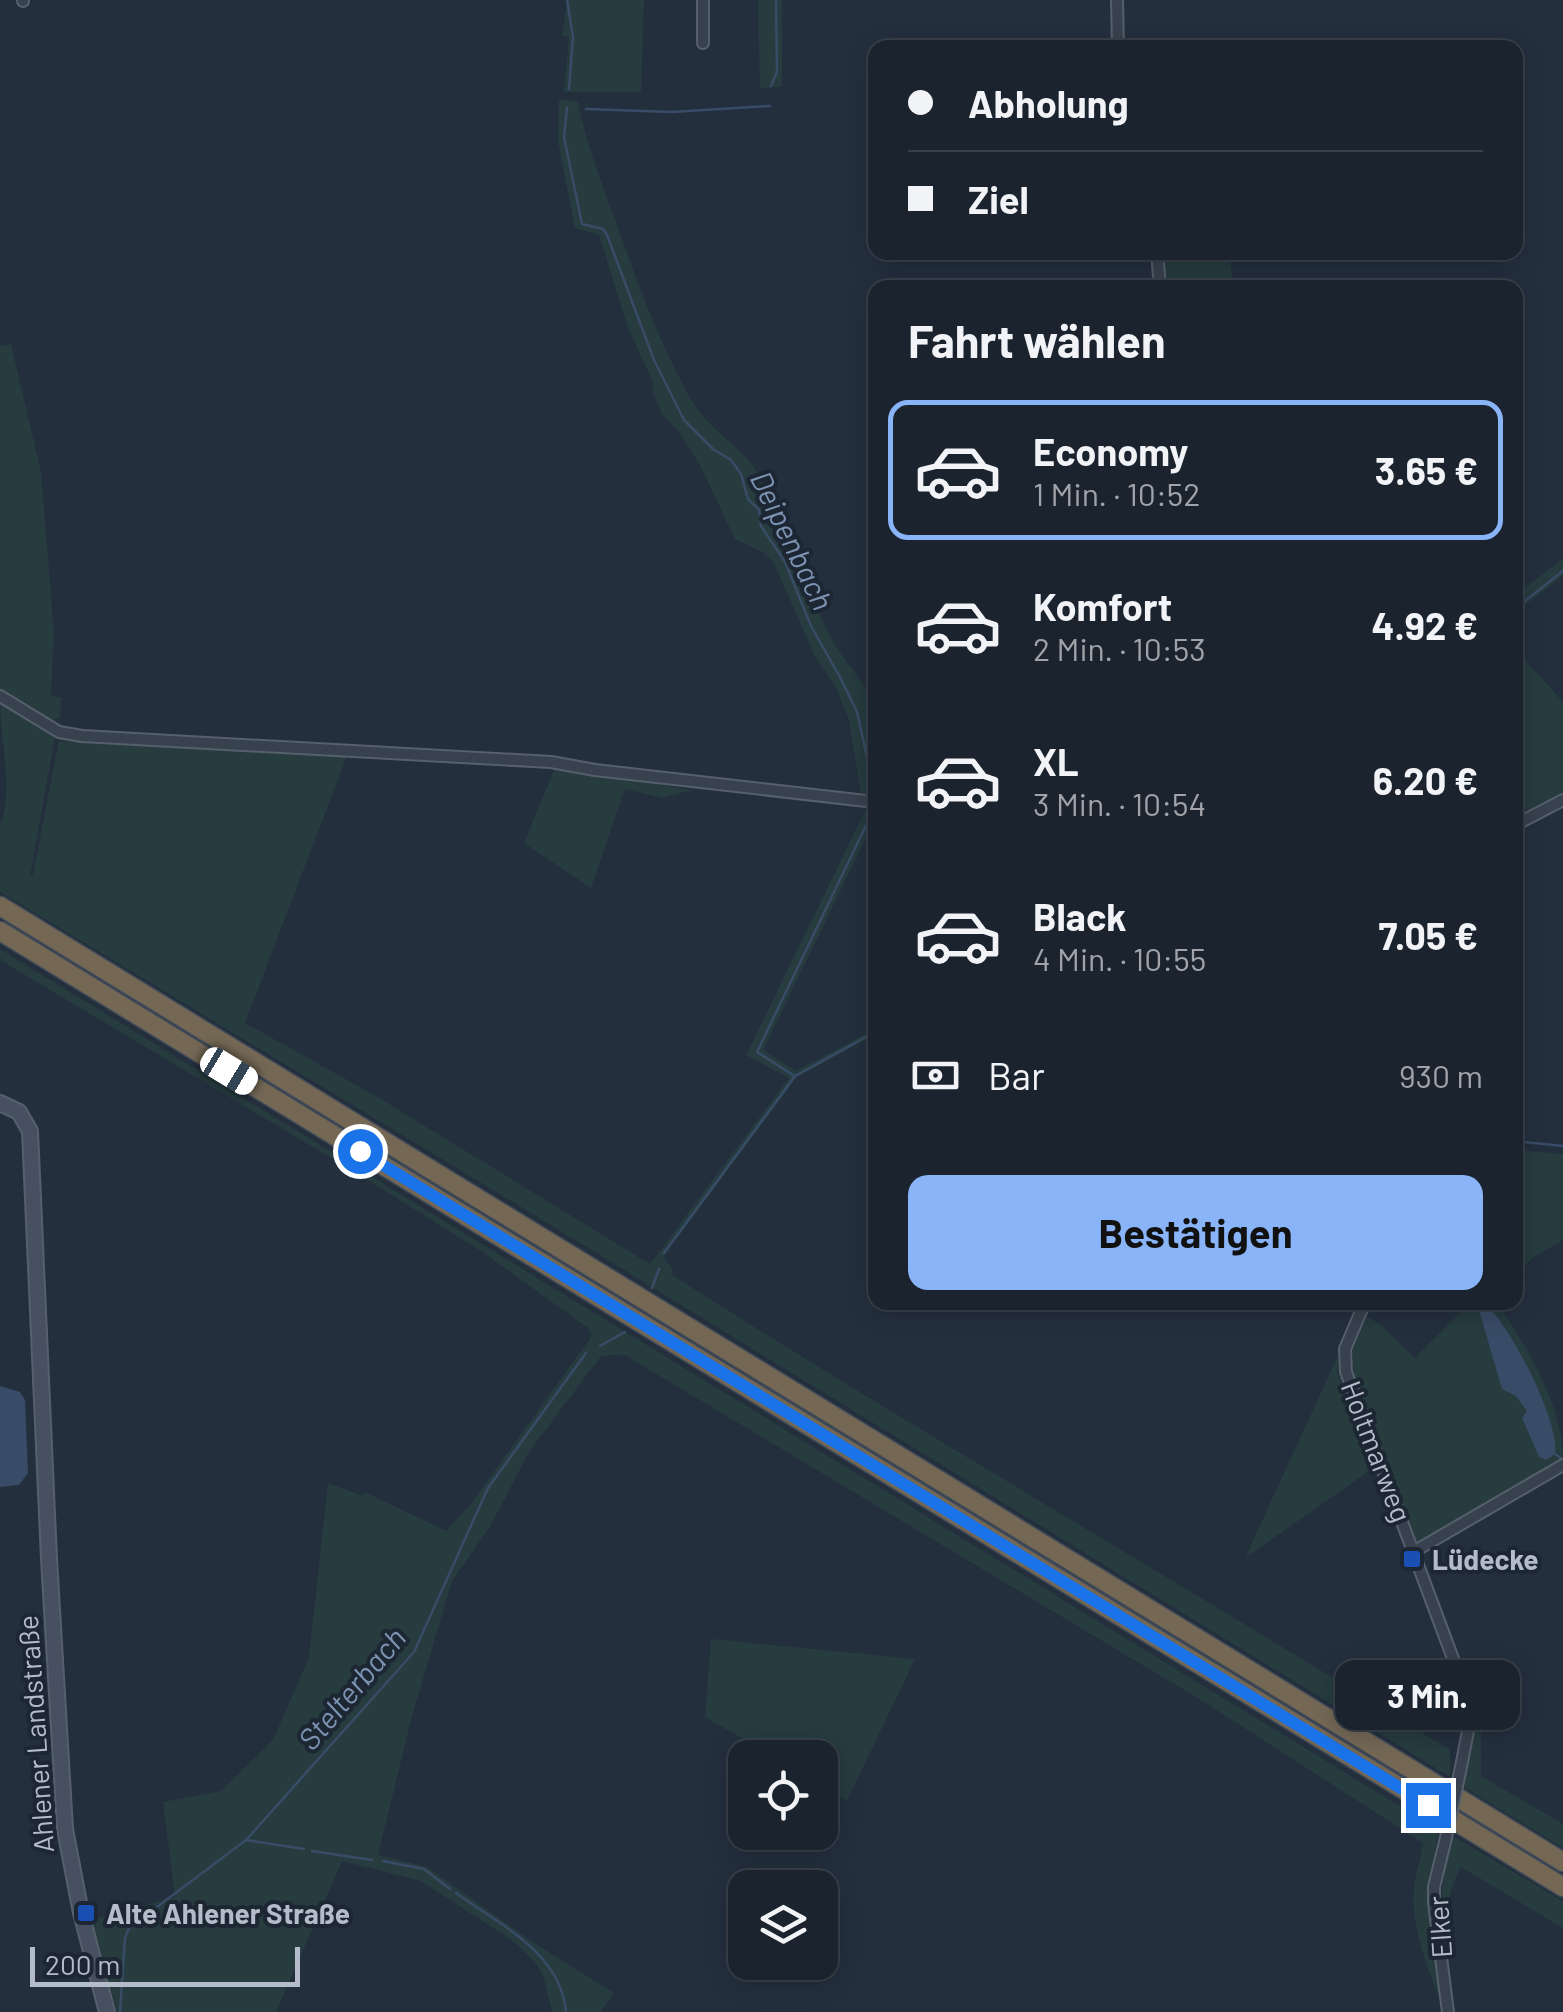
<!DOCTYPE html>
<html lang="de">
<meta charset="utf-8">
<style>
:root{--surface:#1b232e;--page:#242b36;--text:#f1f3f6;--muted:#a0a4aa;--line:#39404a;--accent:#8ab4f8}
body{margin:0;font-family:Barlow,sans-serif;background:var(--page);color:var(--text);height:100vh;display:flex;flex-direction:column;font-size:38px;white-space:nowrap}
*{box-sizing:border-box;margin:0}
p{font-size:32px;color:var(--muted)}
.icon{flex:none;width:55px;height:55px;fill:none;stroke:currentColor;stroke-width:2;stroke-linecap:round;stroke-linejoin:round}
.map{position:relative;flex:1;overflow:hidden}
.panel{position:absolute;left:868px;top:280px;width:655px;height:1030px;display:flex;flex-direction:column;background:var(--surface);border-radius:20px;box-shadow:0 5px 25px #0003,0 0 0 2px var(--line)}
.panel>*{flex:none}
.guide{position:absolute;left:868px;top:40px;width:655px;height:220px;border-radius:20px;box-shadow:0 5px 25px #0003,0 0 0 2px var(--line);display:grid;align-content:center;height:220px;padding:0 40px;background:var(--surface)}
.tools{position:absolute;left:728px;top:1740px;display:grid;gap:20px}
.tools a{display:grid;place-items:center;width:110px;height:110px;border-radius:20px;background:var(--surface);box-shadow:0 5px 25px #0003,0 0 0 2px var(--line);font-size:50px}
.scale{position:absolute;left:30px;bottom:25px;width:270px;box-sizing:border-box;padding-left:10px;border:5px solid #b4bcc9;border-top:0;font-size:28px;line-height:35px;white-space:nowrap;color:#b4bcc9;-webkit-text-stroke:8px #1d2633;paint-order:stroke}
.end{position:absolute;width:45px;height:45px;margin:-22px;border:12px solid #1a73e8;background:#fff;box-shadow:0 0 0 5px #fff}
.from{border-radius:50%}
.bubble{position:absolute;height:70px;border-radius:20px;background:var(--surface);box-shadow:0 5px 25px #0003,0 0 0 2px var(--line);font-size:32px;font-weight:700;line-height:70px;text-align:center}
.car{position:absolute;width:30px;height:60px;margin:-30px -15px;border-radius:12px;box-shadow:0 0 8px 2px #0007;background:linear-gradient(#fff 24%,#345 0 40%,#fff 0 76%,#345 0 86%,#fff 0)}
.guide b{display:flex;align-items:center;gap:35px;height:95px;font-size:38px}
.guide b+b{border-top:2px solid var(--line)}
.guide i{width:25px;height:25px;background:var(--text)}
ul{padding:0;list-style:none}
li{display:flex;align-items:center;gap:30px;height:140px;margin:0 20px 15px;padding:0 20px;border:5px solid transparent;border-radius:20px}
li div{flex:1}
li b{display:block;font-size:38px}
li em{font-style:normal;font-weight:700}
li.active{border-color:var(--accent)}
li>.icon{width:90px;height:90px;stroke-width:1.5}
h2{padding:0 40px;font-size:45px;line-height:120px}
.pay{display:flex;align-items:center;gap:25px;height:110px;padding:0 40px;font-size:38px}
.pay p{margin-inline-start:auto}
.primary-button{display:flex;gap:20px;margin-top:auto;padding:20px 40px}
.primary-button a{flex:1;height:115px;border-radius:20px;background:var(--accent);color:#111;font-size:40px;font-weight:700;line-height:115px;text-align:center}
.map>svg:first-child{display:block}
.green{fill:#263c3f}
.water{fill:#394c67}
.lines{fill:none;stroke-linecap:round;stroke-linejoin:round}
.stream{stroke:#394c67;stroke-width:2.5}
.street-casing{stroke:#565f6c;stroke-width:14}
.secondary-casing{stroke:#565f6c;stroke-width:18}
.highway-casing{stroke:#434c59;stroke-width:21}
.street{stroke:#38414e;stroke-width:10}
.secondary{stroke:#465061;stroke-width:14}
.highway{stroke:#746855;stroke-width:18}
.street-bridge-casing{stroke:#565f6c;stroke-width:14;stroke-linecap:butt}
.street-bridge{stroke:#38414e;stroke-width:10}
.route{stroke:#1a73e8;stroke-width:12}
.transit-dot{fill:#1a4fb4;stroke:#1d2633;stroke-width:4}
.labels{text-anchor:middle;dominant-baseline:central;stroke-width:8;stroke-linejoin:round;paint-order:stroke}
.street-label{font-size:28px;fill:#b4bcc9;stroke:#1d2633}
.poi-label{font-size:28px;font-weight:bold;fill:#b4bcc9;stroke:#1d2633;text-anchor:start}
.water-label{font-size:30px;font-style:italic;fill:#7c92b1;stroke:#1d2633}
</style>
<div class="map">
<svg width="1563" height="2012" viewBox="0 0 1563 2012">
<rect width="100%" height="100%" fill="#242f3e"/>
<g class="green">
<path d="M568,0H644L641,92H564L569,37L562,35Z"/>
<path d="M758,0H782V86L760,89Z"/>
<path d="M559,99L578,102C587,147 604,190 620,233C640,291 662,348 692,401C713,437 749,447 765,487L777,490C793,540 807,591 831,638C845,664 868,682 875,712V798L861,796L849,720L835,685L815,657L774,563L764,553L735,539L700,465L678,431L662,414L653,392V382L628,328L599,235L575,228L558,141Z"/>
<path d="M1163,253H1229L1233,287H1164Z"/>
<path d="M11,344L41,472L54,633L51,696L62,698L60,717L49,722L0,693V346Z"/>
<path d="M1563,559V575L1515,614V595Z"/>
<path d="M1515,648L1563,702V792L1515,817Z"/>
<path d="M0,703L55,738L30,876L32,878L59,741L347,756L245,1023L376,1096L650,1264L789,1078L746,1055L867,807L875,808V819L763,1050L796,1071L875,1029V1035L797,1077L663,1257L673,1269L672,1275C928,1438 1192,1589 1450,1750V1777L523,1208L0,892V824C14,794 0,738 0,703Z"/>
<path d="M555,768L692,790L663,798L625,789L591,888L524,843Z"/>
<path d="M0,949L1439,1830L1428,1891L1439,1997C1426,1963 1411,1927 1414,1889C1415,1874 1421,1858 1423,1843L1201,1700L623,1354L601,1356L529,1452L491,1525L452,1581L412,1716L378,1855L427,1867L534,1943L614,1993L600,2012H552L543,1975L535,1962L513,1941L421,1881L342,1861L276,2012H117L90,1920L175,1897L163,1802L221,1791L273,1740L309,1657L328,1483L360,1495L367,1493L446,1531L470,1505L592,1336L589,1329L484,1253L360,1175L0,960Z"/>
<path d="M1522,1150L1563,1154V1240L1534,1257L1515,1274V1151Z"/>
<path d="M1470,1303H1497C1528,1348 1563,1405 1563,1461L1417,1544L1354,1377L1352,1351L1367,1316L1382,1326L1415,1358Z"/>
<path d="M1341,1349L1337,1371L1372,1469L1245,1558Z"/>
<path d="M711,1639L915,1659L847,1801L820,1784V1758L774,1757L705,1717Z"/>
<path d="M1478,1695L1481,1711V1776L1563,1824V1848L1464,1787Z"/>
<path d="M1453,1836L1563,1901V1928L1461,1867C1445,1896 1445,1921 1449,1954C1437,1904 1441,1885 1453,1836Z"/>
</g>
<g class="water">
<path d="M1477,1303H1485C1510,1326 1560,1421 1555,1454L1546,1460L1539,1457L1522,1418L1527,1411L1516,1396L1502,1389Z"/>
<path d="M0,1386L20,1392L25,1400L28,1473L19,1485L0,1487Z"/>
</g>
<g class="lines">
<g class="stream">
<path d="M567,0L573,37L569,89"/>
<path d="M771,86L777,72L776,0"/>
<path d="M567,107L564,137L582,224L603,229L607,235L654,360L684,420L713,449L731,460L741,474L748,499L759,510L761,526L785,562L811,626L841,679L857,712L875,793"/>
<path d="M586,109L672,112L770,106"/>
<path d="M1515,609L1563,571"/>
<path d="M793,1075L757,1052L872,813"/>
<path d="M1515,1141L1563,1146"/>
<path d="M664,1253L795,1076L875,1032"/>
<path d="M652,1288L659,1269"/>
<path d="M600,1346L625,1332"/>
<path d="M1555,1454L1562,1459"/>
<path d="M246,1840L304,1849"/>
<path d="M312,1851L372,1860"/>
<path d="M383,1861L424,1869L450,1889"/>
<path d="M456,1893C499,1924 561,1953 566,2012"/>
<path d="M120,2012L125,1938L129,1928L246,1840L414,1652L488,1488L586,1353"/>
</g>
<g class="street-casing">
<g id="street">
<path d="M703,0V43"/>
<path d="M1117,0L1118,48"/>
<path d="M23,1V0"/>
<path d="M1157,252L1160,288"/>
<path d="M0,696L59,732L82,736L551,762L595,770L875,802"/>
<path d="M1515,825L1563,800"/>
<path d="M1365,1302L1345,1349L1346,1372L1464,1688L1468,1731L1460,1772"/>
<path d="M1415,1551L1563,1465"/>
<path d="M1445,1842L1434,1887V1903L1448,2012"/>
</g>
</g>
<g class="secondary-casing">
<path id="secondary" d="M0,1103L19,1112L30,1131L49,1559L65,1829L81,1913L107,2012"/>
</g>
<g class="highway-casing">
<g id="highway">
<path d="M0,906L1563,1862"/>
<path d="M0,931L1563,1887"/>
</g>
</g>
<use href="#street" class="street"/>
<use href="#secondary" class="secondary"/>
<use href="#highway" class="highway"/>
<g class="street-bridge-casing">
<path id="street-bridge" d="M1445,1842L1460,1772"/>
</g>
<use href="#street-bridge" class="street-bridge"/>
</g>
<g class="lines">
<path class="route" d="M360,1151L1428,1805"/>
</g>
<g class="transit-dot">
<rect x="1402" y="1549" width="20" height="20" rx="5"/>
<rect x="76" y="1903" width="20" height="20" rx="5"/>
</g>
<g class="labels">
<g class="street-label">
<text transform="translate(1377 1451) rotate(69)">Holtmarweg</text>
<text transform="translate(35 1734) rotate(-94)">Ahlener Landstraße</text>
<text transform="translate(1439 1927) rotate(-94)">Elker</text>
</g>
<g class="poi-label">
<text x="1432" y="1559">Lüdecke</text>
<text x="106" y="1913">Alte Ahlener Straße</text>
</g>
<g class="water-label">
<text transform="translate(793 540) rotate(64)">Deipenbach</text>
<text transform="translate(351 1688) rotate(-50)">Stelterbach</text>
</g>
</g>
</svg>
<div class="tools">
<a><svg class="icon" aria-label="locate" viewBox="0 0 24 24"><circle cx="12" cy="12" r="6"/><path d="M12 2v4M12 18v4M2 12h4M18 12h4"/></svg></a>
<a><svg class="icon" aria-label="layers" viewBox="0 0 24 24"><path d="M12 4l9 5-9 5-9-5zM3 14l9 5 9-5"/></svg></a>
</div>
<div class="scale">200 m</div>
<i class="end from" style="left:360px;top:1151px"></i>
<i class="end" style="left:1428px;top:1805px"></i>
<div class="bubble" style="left:1335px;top:1660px;width:185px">3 Min.</div>
<i class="car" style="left:229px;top:1071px;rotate:121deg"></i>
<div class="guide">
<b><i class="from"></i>Abholung</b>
<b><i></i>Ziel</b>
</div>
<section class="panel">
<h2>Fahrt wählen</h2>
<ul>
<li class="active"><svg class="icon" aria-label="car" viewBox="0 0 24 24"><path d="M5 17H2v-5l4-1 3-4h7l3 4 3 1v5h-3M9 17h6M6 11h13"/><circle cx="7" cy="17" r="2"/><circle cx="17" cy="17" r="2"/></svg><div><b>Economy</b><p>1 Min. · 10:52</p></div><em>3.65 €</em></li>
<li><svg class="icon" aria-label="car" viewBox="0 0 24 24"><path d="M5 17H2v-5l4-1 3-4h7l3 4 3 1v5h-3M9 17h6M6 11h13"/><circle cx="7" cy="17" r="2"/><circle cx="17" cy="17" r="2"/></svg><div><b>Komfort</b><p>2 Min. · 10:53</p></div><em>4.92 €</em></li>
<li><svg class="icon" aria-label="car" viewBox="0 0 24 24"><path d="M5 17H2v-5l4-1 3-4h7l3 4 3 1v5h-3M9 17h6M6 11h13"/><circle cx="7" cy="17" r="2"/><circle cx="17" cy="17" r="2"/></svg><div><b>XL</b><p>3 Min. · 10:54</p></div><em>6.20 €</em></li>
<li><svg class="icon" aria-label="car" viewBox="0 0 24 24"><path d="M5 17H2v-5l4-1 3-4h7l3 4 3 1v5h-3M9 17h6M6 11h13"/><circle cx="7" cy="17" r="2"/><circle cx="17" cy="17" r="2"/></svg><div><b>Black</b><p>4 Min. · 10:55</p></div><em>7.05 €</em></li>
</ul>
<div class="pay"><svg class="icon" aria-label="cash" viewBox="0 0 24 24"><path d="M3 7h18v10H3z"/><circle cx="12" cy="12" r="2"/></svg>Bar<p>930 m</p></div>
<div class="primary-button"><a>Bestätigen</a></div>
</section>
</div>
